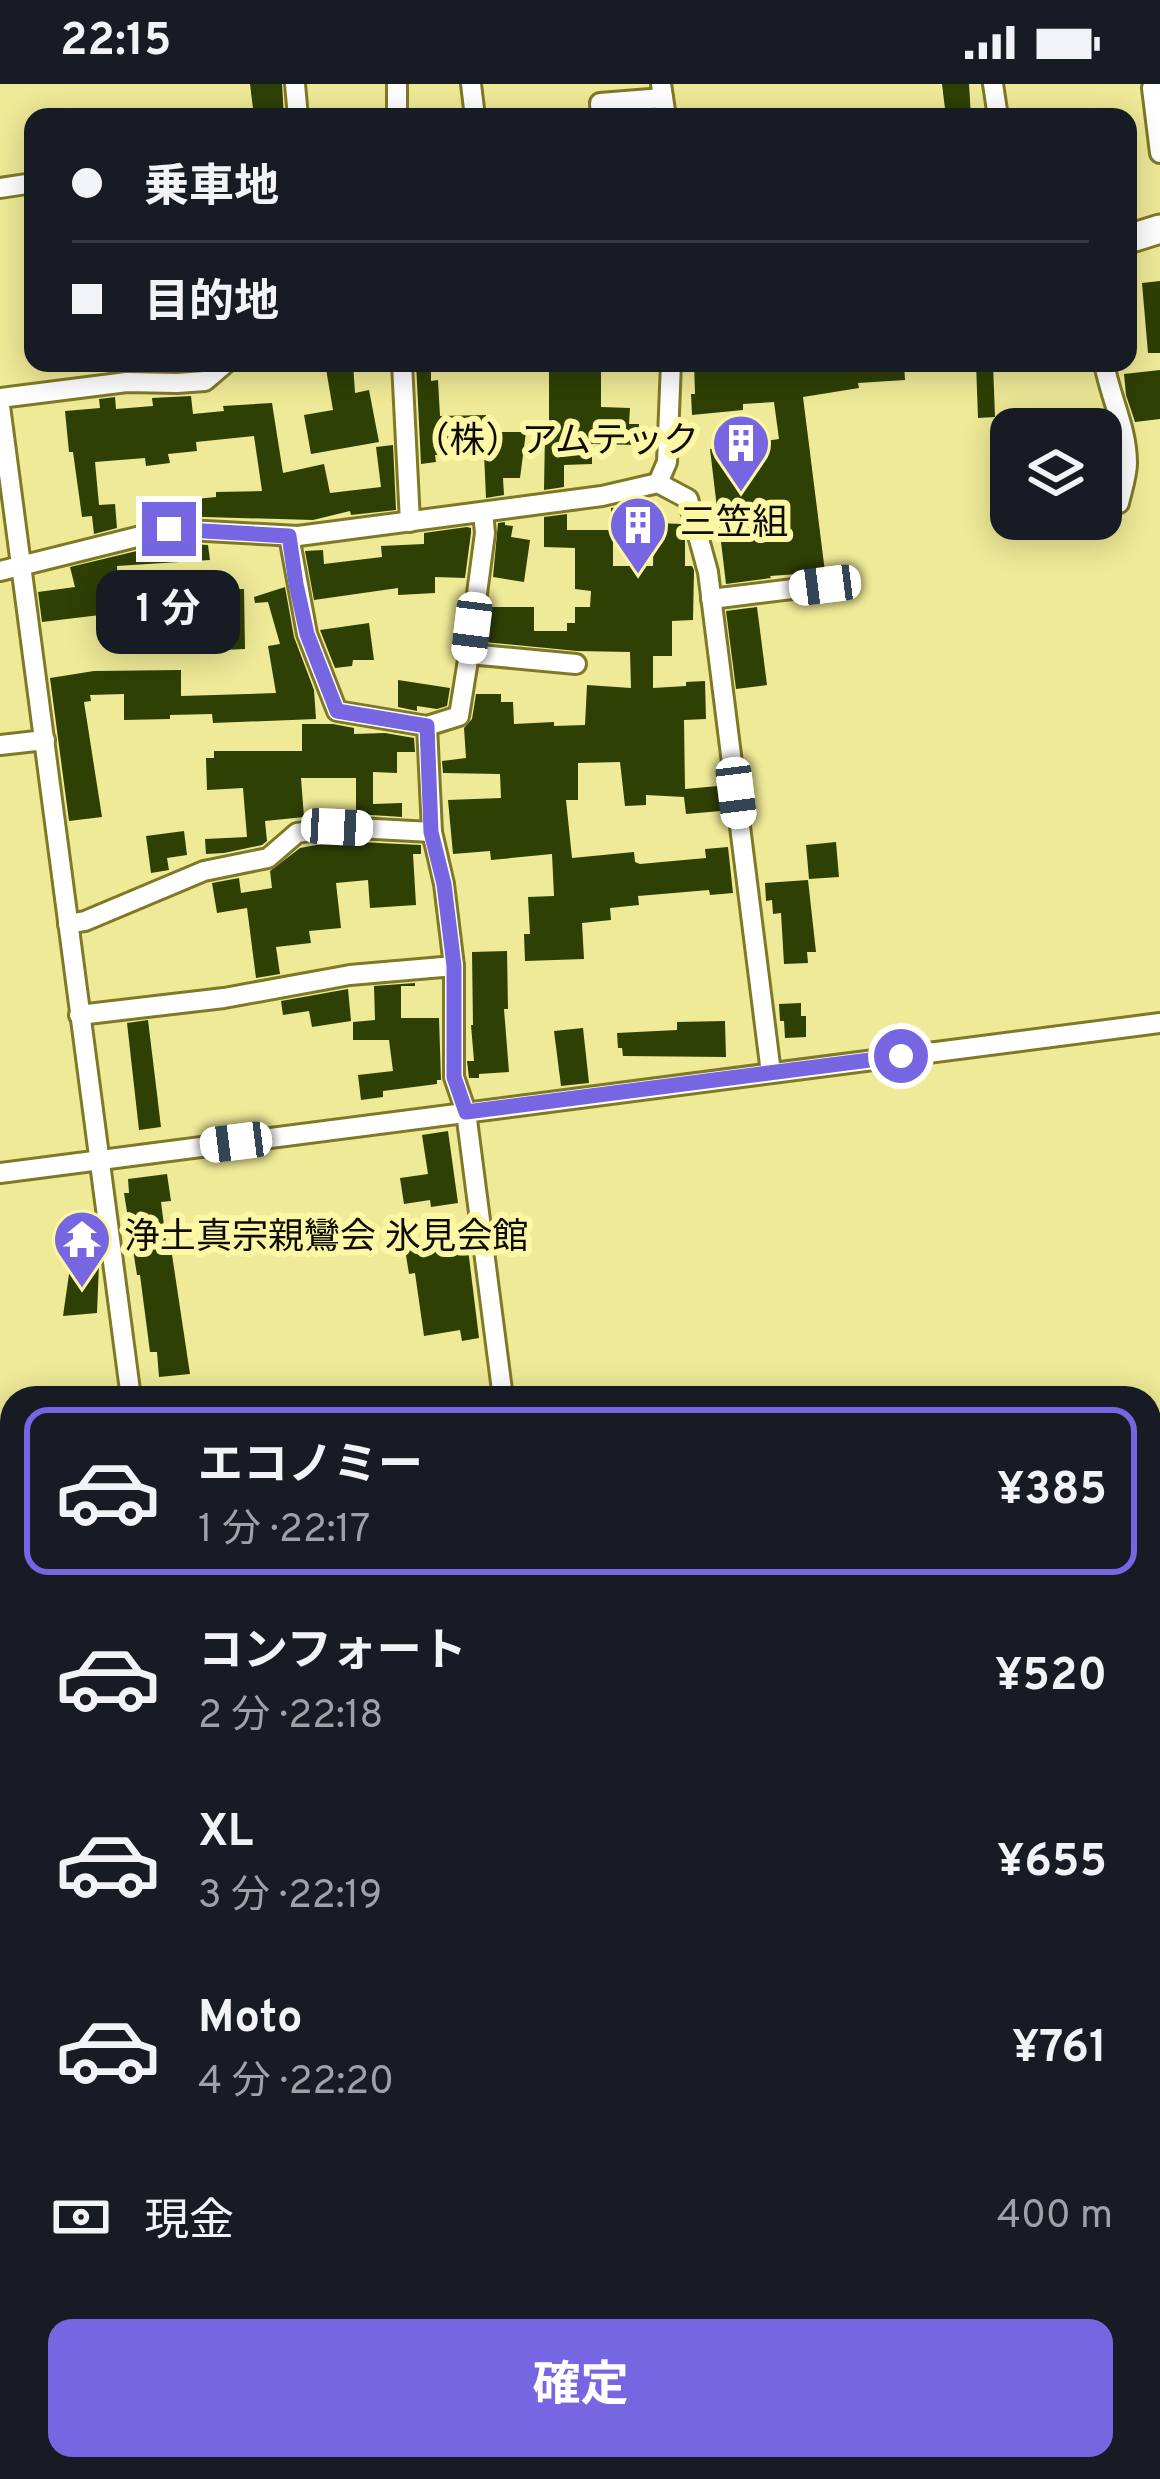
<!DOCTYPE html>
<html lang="ja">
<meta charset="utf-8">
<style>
:root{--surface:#171b24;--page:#242831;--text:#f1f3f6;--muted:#9ea1a6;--line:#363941;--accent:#7666e1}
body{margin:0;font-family:Overpass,"Noto Sans JP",sans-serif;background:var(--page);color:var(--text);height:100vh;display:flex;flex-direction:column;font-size:45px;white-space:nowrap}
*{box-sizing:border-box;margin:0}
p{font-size:39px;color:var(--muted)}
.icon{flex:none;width:66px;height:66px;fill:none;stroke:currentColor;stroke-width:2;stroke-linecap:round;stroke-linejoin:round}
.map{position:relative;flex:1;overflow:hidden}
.side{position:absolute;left:0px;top:1302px;width:1161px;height:1095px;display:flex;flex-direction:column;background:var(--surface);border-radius:36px 36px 0 0;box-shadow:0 6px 30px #0003}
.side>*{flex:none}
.top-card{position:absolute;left:24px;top:24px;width:1113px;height:264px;border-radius:24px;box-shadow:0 6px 30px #0003;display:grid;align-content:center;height:264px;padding:0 48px;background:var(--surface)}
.buttons{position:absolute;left:990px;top:324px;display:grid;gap:24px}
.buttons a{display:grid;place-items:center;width:132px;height:132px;border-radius:24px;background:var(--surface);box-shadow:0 6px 30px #0003;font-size:60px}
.end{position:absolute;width:54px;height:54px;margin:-27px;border:15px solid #7666e1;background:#fff;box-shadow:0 0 0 6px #fff}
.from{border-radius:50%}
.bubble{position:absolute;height:84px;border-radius:24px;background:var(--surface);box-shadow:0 6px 30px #0003;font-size:39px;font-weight:700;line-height:84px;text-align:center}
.car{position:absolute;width:36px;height:72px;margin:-36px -18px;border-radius:15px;box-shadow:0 0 9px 3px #0007;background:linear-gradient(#fff 24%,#345 0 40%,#fff 0 76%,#345 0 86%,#fff 0)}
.top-card b{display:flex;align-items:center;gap:42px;height:114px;font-size:45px}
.top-card b+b{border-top:3px solid var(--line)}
.top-card i{width:30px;height:30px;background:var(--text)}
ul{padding:21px 0 0;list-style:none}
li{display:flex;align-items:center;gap:36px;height:168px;margin:0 24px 18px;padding:0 24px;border:6px solid transparent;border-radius:24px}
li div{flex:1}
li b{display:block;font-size:45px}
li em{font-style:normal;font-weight:700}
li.selected{border-color:var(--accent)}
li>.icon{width:108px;height:108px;stroke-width:1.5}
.pay{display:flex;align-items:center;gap:30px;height:132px;padding:0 48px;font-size:45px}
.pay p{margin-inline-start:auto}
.action{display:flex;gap:24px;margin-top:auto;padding:24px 48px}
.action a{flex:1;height:138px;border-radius:24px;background:var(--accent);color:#fff;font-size:48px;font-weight:700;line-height:138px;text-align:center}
.status{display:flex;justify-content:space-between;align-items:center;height:84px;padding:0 60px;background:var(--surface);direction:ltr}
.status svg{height:33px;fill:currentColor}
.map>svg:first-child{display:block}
.built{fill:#e5e084}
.green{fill:#f2a37f}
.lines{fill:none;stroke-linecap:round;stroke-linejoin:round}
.stream{stroke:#c0b845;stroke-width:6}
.building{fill:#2f4005}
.street-casing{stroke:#7f7925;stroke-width:24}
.secondary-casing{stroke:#7f7925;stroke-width:33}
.street{stroke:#fff;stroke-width:18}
.secondary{stroke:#fff;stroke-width:27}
.route{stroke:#7666e1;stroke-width:15}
.labels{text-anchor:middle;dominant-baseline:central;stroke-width:12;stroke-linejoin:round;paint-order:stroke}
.poi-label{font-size:36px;fill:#0f0c00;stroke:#fcf7a4;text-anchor:start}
</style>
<div class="status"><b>22:15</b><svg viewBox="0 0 49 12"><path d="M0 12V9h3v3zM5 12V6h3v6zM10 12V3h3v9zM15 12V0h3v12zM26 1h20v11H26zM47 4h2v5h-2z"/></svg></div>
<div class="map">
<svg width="1160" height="2395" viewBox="0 0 1160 2395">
<rect width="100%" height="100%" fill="#efea97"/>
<path class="built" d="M12,1857V2239L0,2238V1858Z"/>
<g class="green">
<path d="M1160,2364V2395H887L892,2385H1149V2366Z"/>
<path d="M169,2385H770L793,2395H124Z"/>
</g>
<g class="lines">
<g class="stream">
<path d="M1149,1438L1160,1436"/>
<path d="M0,1596L12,1594"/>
</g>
</g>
<g class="building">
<path d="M250,0H282L284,33H254Z"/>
<path d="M942,0H969L971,33H946Z"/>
<path d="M1160,197V269H1148L1142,199Z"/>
<path d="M325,279H353L355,309L369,306L379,358L311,370L304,331L333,326Z"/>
<path d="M416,279H431V297L438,296L440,332L486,331L487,348H526L520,394H503L504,411L486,414L484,369L435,371L436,378L421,380Z"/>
<path d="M549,279H601V323L630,324L629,340H639L638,361L592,360V380L564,381V403L544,406L545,348H549Z"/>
<path d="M694,279H904L905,296L858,299L859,304L803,313L825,488L770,492L771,494L726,500L710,365L779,355L774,318L743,320V326L692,331L691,310H695Z"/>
<path d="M976,279H993L995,333L978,334Z"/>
<path d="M1160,286V335L1135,338L1126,311L1124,290Z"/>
<path d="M191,312L193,330L224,327L223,322L272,319L283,389L324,380L330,409L381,403L376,363L393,361L396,426L351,431L350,427L313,436L170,432L155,435L154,419L216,413V408L262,407L254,352L196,358L197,367L168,370L170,379L146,382L145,374L95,378L99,421L115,420L117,444L94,450L92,432L82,433L73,368H69L65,327L100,324L99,315L115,313L116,325L153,322L152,314Z"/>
<path d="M657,420L658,439L681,440L685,454V482H692L694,486L693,536L672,537V572H653V604L686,602V598L705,597L706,635L684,636L685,705L718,702L721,727L686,730L684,713L646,711V721L625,722L620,678L578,679V716H566L572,774L634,768L635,778L640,780L706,774L705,765L728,763L733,809L710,811L709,806L638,812L639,821L610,824L611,836L582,839L584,875L525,877L524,850H530L528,813L554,812L552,770L491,776L490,767L453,770L448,716L501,714L500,690L443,689L442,677L466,674L464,644L472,635L476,610H501V618H513L514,640L554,638V642L585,641L587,601L631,604L630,568L577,567L484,558L489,523H534V547H567V539H575V523H590L591,507L575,505V464L544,463V433L567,430V446H613V482H653L654,440L612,442L611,424Z"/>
<path d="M505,438V441L513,442L511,453L530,456L524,498L493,493L498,439Z"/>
<path d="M467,443L471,444V449L465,494L435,493V509L398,511V504L314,516L305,467L323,466L324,480L382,473L381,462L424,460V449Z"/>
<path d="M170,459L208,461L210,476L117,482L118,506L244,505L245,565L223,566L222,547H175V551L134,552V516L100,524V531L42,538L38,508L75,503L70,483Z"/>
<path d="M285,503L294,553L314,606L316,635L213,639L212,630L170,631V635L124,636V610L90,611L91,617L84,618L102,733L69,737L50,594L94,587L181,586V612L276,609L268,562L280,560L268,518L255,519L254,513Z"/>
<path d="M757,523L767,601L736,605L726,527Z"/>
<path d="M369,539L374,576H353L352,582L335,584L320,546Z"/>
<path d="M398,596L450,604L447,622L437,625L417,622V627L398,623Z"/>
<path d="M302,640H333L354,644V650L385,649L414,654L415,668H397V689L373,688V720L402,719V733L356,730V694H301L304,733L265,737L267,757L262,761L224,769L206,770L205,755L247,753L243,704L207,706L206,674H214V667H302Z"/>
<path d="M184,747L187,771L167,774L169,786L151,789L146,752Z"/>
<path d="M338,757L421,761V770H413L416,821L370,824L368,796L336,799L341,844L309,847L311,859L276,863L280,890L256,894L247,824L217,829L212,799L239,794L241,809L272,804L270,787L300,764Z"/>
<path d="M836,758L839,793L809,795L806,761Z"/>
<path d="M808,796L816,868H807L808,879L784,880L781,829L773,830L772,816L766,817L765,799Z"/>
<path d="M507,867L508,925H504L509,988L479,990V994H469L467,977H474L471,941H473L472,868Z"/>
<path d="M415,899V902H401V934H439L441,996H437V1000L383,1007V1013L361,1016L358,991L393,987L389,956H353V938L375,936L374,902Z"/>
<path d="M348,905L351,937L312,943L309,927L283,931L281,917Z"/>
<path d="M801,919V932H806V953L785,954L784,937H780L779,920Z"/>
<path d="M148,936L161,1043L139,1046L127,939Z"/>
<path d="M725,937L726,973L623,972L622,964H618L617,949L677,946V938Z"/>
<path d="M583,944L589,999L561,1002L554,947Z"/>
<path d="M448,1047L458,1119L431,1123L430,1116L404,1120L400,1094L428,1090L422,1051Z"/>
<path d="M167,1090L171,1117L161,1118L167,1165L171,1164L190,1290L159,1293L157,1268H150L140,1191H137L124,1109H129L128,1095Z"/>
<path d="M466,1149L479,1254L462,1257L460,1246L424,1252L415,1189L409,1190L404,1159Z"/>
<path d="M99,1180L97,1229L63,1232L70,1183Z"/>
</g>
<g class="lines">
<g class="street-casing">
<g id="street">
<path d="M295,0L298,33"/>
<path d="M397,0V33"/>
<path d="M471,0L475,33"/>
<path d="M661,0L666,33"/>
<path d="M993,0L998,33"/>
<path d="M1152,4L1160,69"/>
<path d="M601,33L600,19L663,14"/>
<path d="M0,104L33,99"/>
<path d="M402,279L410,438"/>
<path d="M1104,279C1110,313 1127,344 1127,379C1127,391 1122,406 1119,419"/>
<path d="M0,314L127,298L177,299L205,297L226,279"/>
<path d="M0,322L131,1314"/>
<path d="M658,399L667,378L671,279"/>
<path d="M289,452L307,550L337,627L427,642L432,748L444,800L454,882V993L466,1028L503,1314"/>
<path d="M0,487L169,445L298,452L602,412L658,399L688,415L708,488L771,989"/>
<path d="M711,515L825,501"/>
<path d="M469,570L485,449L483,428"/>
<path d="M427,642L459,632L469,570L576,580"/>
<path d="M0,661L45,656"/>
<path d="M68,840L85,837L204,787L268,774L297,749L337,743L432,748"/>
<path d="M79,931L224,914L350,891L454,882"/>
<path d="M0,1089L1160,939"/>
</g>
</g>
<g class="secondary-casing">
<path id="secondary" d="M1128,155L1160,145"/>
</g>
<use href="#street" class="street"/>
<use href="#secondary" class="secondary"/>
</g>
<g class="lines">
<path class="route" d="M169,445L289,452L296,500L307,550L337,627L427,642L431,748L444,800L454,882V993L466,1028L901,972"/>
</g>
<defs>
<g id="building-pin" transform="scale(3)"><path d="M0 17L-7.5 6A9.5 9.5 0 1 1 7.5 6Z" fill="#7666e1" stroke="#fcf7a4"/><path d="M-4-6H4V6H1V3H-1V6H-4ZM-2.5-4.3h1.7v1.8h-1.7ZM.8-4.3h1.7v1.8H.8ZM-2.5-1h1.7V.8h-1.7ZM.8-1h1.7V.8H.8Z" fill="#fff"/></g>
<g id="temple-pin" transform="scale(3)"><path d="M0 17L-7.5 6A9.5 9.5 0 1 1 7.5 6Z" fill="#7666e1" stroke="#fcf7a4"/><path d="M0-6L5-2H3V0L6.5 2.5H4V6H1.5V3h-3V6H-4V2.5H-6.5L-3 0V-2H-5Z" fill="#fff"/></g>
</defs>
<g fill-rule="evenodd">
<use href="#building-pin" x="741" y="359"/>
<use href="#building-pin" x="638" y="441"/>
<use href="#temple-pin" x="82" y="1155"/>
</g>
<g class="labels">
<g class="poi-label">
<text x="699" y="359" text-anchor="end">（株）アムテック</text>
<text x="680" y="441">三笠組</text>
<text x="124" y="1155">浄土真宗親鸞会 氷見会館</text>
</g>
</g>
</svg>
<div class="buttons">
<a><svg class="icon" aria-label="layers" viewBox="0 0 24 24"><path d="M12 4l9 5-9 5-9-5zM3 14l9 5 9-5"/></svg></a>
</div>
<i class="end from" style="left:901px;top:972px"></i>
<i class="end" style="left:169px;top:445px"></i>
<div class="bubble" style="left:96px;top:486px;width:144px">1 分</div>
<i class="car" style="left:825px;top:501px;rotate:263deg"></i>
<i class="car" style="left:472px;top:544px;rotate:187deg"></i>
<i class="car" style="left:736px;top:709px;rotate:173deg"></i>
<i class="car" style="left:337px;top:743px;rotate:93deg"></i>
<i class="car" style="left:236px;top:1058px;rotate:263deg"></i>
<div class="top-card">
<b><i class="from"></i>乗車地</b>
<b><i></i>目的地</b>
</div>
<section class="side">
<ul>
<li class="selected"><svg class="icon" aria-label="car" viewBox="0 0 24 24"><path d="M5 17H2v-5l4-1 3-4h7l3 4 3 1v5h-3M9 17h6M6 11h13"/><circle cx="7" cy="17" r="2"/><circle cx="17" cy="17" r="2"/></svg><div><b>エコノミー</b><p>1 分 · 22:17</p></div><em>¥385</em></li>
<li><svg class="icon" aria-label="car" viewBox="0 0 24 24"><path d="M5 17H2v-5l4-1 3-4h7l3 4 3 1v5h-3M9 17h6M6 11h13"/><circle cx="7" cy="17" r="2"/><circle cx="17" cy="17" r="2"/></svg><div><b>コンフォート</b><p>2 分 · 22:18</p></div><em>¥520</em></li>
<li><svg class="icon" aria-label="car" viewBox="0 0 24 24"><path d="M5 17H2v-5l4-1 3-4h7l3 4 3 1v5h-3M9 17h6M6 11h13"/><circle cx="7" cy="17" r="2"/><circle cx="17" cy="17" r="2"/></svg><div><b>XL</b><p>3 分 · 22:19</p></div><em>¥655</em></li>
<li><svg class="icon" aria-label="car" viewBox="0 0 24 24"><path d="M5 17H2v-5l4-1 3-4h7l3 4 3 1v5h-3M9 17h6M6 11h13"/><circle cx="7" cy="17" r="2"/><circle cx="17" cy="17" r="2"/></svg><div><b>Moto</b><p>4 分 · 22:20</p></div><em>¥761</em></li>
</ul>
<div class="pay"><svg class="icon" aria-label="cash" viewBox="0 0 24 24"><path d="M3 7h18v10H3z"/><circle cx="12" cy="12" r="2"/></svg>現金<p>400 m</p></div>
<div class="action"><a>確定</a></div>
</section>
</div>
